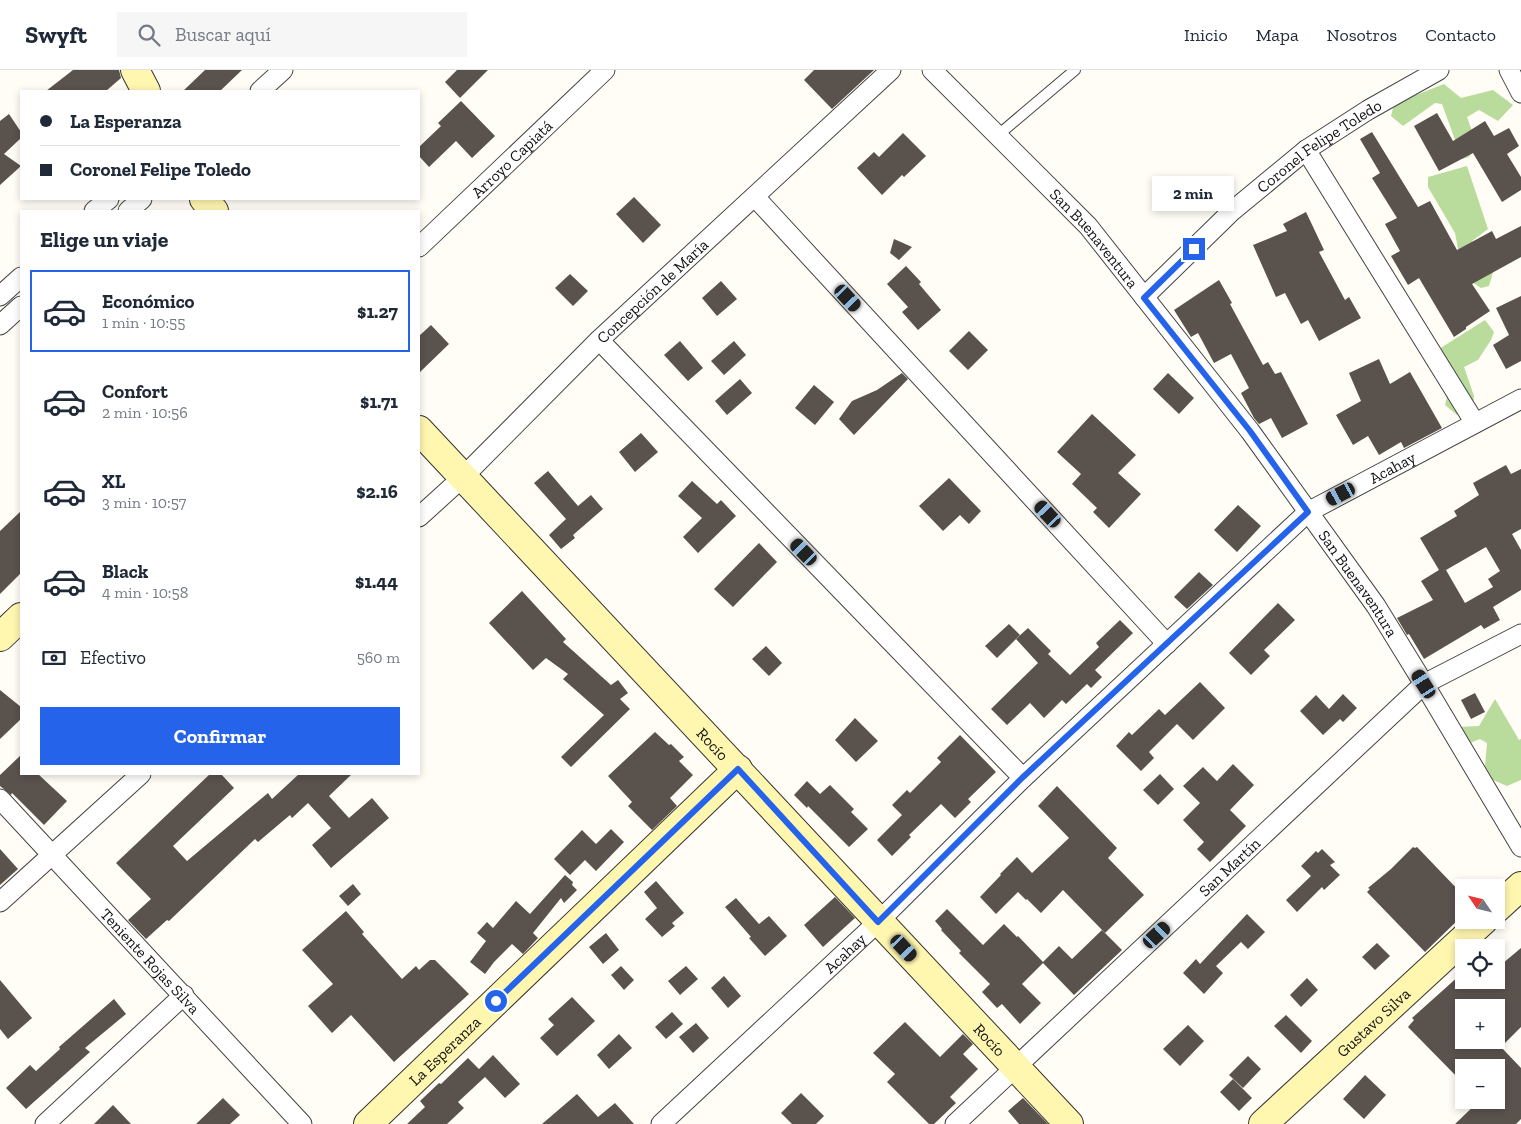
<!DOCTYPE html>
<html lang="es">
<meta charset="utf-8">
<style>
:root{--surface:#fff;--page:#f6f6f7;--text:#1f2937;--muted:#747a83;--line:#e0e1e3;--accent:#2563eb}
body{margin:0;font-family:"Zilla Slab",serif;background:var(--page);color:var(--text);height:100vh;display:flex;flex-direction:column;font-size:19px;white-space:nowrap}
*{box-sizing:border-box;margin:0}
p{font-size:16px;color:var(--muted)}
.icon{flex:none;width:28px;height:28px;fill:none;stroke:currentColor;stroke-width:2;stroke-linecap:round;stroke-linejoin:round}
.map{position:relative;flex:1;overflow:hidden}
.sheet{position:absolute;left:20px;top:140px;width:400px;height:565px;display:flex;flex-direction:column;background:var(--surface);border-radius:0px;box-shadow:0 2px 8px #0003}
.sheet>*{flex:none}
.banner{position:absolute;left:20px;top:20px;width:400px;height:110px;border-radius:0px;box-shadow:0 2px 8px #0003;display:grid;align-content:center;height:110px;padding:0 20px;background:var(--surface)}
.needle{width:32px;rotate:305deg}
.buttons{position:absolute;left:1455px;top:809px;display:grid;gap:10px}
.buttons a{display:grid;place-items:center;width:50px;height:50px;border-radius:0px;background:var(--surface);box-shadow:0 2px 8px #0003;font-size:25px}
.end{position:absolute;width:22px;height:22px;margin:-11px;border:6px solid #2563eb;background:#fff;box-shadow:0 0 0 2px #fff}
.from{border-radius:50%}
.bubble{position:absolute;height:35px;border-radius:0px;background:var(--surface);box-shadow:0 2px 8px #0003;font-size:16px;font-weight:800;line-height:35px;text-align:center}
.car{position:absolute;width:15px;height:30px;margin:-15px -8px;border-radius:6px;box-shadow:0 0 4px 1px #0007;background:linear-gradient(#222 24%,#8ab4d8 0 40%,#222 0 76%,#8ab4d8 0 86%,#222 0)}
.banner b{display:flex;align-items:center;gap:18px;height:48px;font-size:19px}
.banner b+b{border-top:1px solid var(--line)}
.banner i{width:12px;height:12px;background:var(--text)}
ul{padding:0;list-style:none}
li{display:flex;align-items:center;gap:15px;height:82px;margin:0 10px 8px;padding:0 10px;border:2px solid transparent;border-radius:0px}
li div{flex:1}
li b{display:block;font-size:19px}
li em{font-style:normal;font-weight:800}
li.selected{border-color:var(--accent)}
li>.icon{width:45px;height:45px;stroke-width:1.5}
h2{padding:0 20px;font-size:22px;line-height:60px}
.pay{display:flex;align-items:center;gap:12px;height:55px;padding:0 20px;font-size:19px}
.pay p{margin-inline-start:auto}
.cta{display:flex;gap:10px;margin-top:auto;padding:10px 20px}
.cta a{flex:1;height:58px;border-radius:0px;background:var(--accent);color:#fff;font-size:20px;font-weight:800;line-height:58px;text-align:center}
header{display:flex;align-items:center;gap:30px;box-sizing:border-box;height:70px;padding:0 25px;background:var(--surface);border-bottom:1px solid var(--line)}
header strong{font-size:24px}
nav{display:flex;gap:28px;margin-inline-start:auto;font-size:18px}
.search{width:350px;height:45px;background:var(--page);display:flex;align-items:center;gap:12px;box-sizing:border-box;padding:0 18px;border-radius:0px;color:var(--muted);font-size:19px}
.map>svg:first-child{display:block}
.forest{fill:#b9dc9c}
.building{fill:#5a524d;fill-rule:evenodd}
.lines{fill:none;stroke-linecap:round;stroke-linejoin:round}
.lane-casing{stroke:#444;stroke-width:12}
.street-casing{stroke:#444;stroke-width:21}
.secondary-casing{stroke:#333;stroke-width:30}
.lane{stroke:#fff;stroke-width:10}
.street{stroke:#fff;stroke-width:19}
.secondary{stroke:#fff6b0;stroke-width:28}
.route{stroke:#2563eb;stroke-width:6}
.labels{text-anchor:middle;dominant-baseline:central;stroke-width:5;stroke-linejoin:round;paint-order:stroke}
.street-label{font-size:16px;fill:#111;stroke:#fff}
</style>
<header>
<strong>Swyft</strong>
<div class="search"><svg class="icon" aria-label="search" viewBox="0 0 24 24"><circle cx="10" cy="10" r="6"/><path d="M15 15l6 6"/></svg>Buscar aquí</div>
<nav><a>Inicio</a><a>Mapa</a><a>Nosotros</a><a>Contacto</a></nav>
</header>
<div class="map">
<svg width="1521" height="1054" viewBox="0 0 1521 1054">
<rect width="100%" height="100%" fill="#fffdf5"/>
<g class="forest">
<path d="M1444,14L1461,28L1493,20L1513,35L1498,51L1479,40L1467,47L1477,75L1469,87L1462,89L1442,34L1435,33L1403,56L1391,46L1393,38L1406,29Z"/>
<path d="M1467,96L1488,159L1472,171L1493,202L1489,216L1481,218L1469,210L1459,184L1455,163L1428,117V107Z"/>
<path d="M1485,250L1494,262L1491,270L1478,290L1464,297L1474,326L1473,342L1457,345L1445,335L1452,306L1439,279Z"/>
<path d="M1495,629L1519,670L1521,669V710L1507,716L1493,710L1485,696L1487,673L1480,669L1465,675L1457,657L1479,656Z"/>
</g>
<g class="building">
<path d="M73,0H119L121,8L106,21H46Z"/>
<path d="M205,0H242L220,21H183Z"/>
<path d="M457,0H488L460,28L445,12Z"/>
<path d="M814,0H874L832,39L804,10Z"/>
<path d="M461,31L495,66L472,88L456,71L429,97L419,86V77L441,56L438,53Z"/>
<path d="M1437,43L1453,71L1485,51L1494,66L1509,58L1519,76L1507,84L1521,107V120L1502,132L1473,83L1439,101L1414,56Z"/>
<path d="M9,44L21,62V68L4,84L21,96L0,115V51Z"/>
<path d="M1372,62L1418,137L1430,131L1457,180L1492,161L1496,169L1521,156V187L1472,214L1490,241L1466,257V259L1454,267L1419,208L1408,215L1391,186L1400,181L1385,154L1397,148L1372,108L1380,103L1360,69Z"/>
<path d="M903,63L926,86L904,107L902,105L882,125L857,98L874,82L879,87Z"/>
<path d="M634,127L661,155L643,173L616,144Z"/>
<path d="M1306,142L1324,180L1319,182L1345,230L1349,227L1361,248L1319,271L1308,250L1301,254L1285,223L1276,227L1253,175L1287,161L1283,154Z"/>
<path d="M894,169L912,177L899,190L890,183Z"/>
<path d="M906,196L921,212L919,214L941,240L918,260L902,242L908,237L887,214Z"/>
<path d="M570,204L588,221L573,236L555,218Z"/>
<path d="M1219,210L1232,233L1230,234L1263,295L1268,292L1275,304L1281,302L1308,354L1282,368L1271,348L1259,354L1254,348L1241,323L1249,318L1231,284L1214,293L1198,263L1191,267L1174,240Z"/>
<path d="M721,211L737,229L717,246L702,228Z"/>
<path d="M1521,226V291L1506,299L1493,275L1509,265L1496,238Z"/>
<path d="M431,255L449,274L419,303V266Z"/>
<path d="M969,261L988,280L968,300L949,281Z"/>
<path d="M680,271L703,298L688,311L664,285Z"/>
<path d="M734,271L746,285L724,305L711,291Z"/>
<path d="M1379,289L1390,314L1410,302L1442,358L1404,378L1401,372L1379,385L1368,366L1353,375L1336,345L1361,331L1349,303Z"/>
<path d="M902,303L908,309L854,365L839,349L852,331L877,320Z"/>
<path d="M1168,303L1194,328L1179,344L1153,319Z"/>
<path d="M740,309L752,323L727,345L715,331Z"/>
<path d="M814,315L834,332L815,355L795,338Z"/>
<path d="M1092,344L1136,385L1118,403L1141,424L1109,458L1093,442L1097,438L1072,414L1081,404L1057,382Z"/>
<path d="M641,363L658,382L635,402L619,382Z"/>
<path d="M1506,395L1511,404L1521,399V459L1512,464L1521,480V520L1493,537L1500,550L1484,559L1481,555L1424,589L1409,564L1407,565L1397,548L1433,530L1421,511L1439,500L1420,468L1457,446L1454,441L1479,425L1473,413ZM1486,477L1500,501L1488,509L1493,517L1465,533L1446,500Z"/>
<path d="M548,401L578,436L591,425L603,439L573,465L575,468L561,479L549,465L566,449L534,413Z"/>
<path d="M949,408L981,441L969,454L960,445L943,461L919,436Z"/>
<path d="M692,411L717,434L721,430L736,446L698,483L683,467L702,448L678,426Z"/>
<path d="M1238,435L1261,456L1237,482L1214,460Z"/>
<path d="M21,441V503L0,524V461Z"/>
<path d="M759,473L777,492L733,537L714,519Z"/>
<path d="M1199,502L1213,515L1187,539L1174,527Z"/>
<path d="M522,521L566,569L563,572L611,615L618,610L628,623L620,629L630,639L571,697L561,687L604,645L563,609L568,604L546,588L533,600L489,553Z"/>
<path d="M1278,533L1295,550L1264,580L1270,586L1251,605L1229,583Z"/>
<path d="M1120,550L1133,563L1095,600L1102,607L1091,618L1087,614L1066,634L1062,630L1044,648L1030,633L1007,655L991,639L1038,593L1016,569L1028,558L1051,581L1048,584L1070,605L1099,577L1096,573Z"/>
<path d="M1009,554L1020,565L997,588L985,576Z"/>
<path d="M766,576L782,593L769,606L752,589Z"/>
<path d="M1200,612L1225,638L1193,670L1177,654L1149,682L1154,688L1141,701L1116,676L1129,662L1132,665L1159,639L1165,645Z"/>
<path d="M0,620L21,637V649L0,669Z"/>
<path d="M1475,623L1485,642L1471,649L1461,630Z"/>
<path d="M1343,624L1357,638L1343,652L1340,649L1323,665L1300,641L1316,625L1329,639Z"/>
<path d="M855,648L878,671L856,692L835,670Z"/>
<path d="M655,662L669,675L671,674L684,687L679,691L693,705L670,728L677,736L652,760L628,736L632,732L608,706Z"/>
<path d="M960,665L996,702L968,729L971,732L955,748L941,734L909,765L911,767L892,786L877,770L902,745L892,735L907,720L910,723L941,692L937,688Z"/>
<path d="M21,685V704H38L67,731L44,755L12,723L11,725L0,716V705Z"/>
<path d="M1233,694L1254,715L1230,740L1246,756L1210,792L1197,779L1204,772L1183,750L1200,733L1183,716L1203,697L1217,711Z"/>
<path d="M210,704H221L234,718L173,776L187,791L268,723L272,729L299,704H352L329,726L349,748L372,728L389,748L331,798L312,775L331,758L308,733L292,748L290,745L258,772L255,769L169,851L167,850L146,869L128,850L151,829L116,793Z"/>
<path d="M1160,704L1174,719L1158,735L1143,720Z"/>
<path d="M807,711L820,724L830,715L854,739L851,742L868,759L849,777L808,736L807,738L794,725Z"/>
<path d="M1057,716L1117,778L1108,788L1144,825L1105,863L1063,820L1041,843L1027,829L1026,830L1018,822L996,844L980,827L1001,805L1000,804L1017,787L1032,803L1069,768L1038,736Z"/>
<path d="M611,759L624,772L596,801L585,790L570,805L554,789L582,760L596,774Z"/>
<path d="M1413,777L1415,778L1417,777L1464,826V844L1425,882L1367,822L1370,819L1368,818L1391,799Z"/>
<path d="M0,779L18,799L0,815Z"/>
<path d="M1322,779L1335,792L1330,795L1340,805L1324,820L1322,817L1297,842L1286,830L1311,806L1301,796L1316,781L1318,783Z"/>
<path d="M565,805L573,812L572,815L577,820L564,833L561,828L533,863L538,868L523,884L512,874L494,892L485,904L470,892L486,871L477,863L487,852L493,858L516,831L530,844Z"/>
<path d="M656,811L684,843L672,853L675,856L662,867L645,849L657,838L644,822Z"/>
<path d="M353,814L361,824L348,836L339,826Z"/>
<path d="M835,827L855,848L823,877L804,855Z"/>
<path d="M736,828L759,854L769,846L787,866L765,886L749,868L751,867L725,837Z"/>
<path d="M947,839L983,875L1004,854L1017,867L1018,866L1043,892L1059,876L1072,889L1102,860L1122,880L1074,925L1043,893L1022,914L1041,933L1020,954L1002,934L997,938L982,922L990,914L959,883L961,881L941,860L942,859L935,851Z"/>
<path d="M346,841L364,862L362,864L402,909L416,896L419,900L430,890H435L469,924L394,992L351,945L332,963L308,936L333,914L302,880Z"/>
<path d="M1247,844L1265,862L1248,879L1241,872L1216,896L1223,903L1204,924L1183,903L1196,889L1200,894Z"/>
<path d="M606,863L619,880L603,894L589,877Z"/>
<path d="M1377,873L1390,886L1375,900L1362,887Z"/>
<path d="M1521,878V957L1501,977L1521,998V1049L1516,1054H1455L1480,1030H1496V1021L1504,1014L1496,1006V998H1464V1014L1408,957L1414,950L1412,948L1460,905L1464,910H1496V899ZM1464,938H1496V972L1494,970H1464Z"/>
<path d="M621,896L634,910L624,920L611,905Z"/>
<path d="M686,896L698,909L680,925L668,911Z"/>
<path d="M724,906L741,926L728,938L711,918Z"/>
<path d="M1307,908L1318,920L1301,937L1290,925Z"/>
<path d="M0,910L32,948L8,969L0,959Z"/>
<path d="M572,927L595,951L557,986L540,968L554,955L548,949Z"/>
<path d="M114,929L126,944L85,978L90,982L26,1039L6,1018L30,995L36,1001L60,979L59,977Z"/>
<path d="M672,942L683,954L666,969L655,957Z"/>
<path d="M1286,945L1312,971L1301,983L1274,956Z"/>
<path d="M905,952L940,987L963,964L973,974L963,984L978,999L950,1027L956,1033L934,1054H929L887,1012L895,1004L873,983Z"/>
<path d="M696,953L709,968L693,983L679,967Z"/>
<path d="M1188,955L1204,971L1180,996L1163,979Z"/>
<path d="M619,964L632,978L609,999L597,985Z"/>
<path d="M493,985L520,1014L505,1028L485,1007L458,1032L464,1038L447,1054H407L425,1037L420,1031L439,1013L441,1014L468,988L479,999Z"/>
<path d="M1248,986L1261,999L1243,1018L1229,1005Z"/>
<path d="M1365,1005L1386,1025L1364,1049L1343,1029Z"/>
<path d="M1233,1009L1252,1028L1239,1041L1220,1022Z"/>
<path d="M801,1023L824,1046L816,1054H792L781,1043Z"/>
<path d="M577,1024L598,1047L615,1033L634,1054H542Z"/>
<path d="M223,1028L240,1045L230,1054H196Z"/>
<path d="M1023,1028L1048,1054H1019L1008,1041Z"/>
<path d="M113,1035L131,1054H94Z"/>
</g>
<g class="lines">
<g class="lane-casing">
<path id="lane" d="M997,66L1075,0"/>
</g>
<g class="street-casing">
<g id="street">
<path id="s1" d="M932,0L1088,156L1250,361L1376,536L1424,614L1521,777"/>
<path d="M1509,0L1521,23"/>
<path d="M260,21L283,0"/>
<path d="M1306,80L1475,353"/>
<path d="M755,127L1167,574"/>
<path d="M94,141L109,129"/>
<path d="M128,141L142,129"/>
<path id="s2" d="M419,177L605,0"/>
<path d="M0,226L21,207"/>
<path id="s3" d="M1144,227L1231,142L1306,80L1368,40L1439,0"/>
<path d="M0,255L21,236"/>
<path d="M599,270L1023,708"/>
<path id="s4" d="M419,447L463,407L599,270L891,0"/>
<path id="s5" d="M0,729L302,1054"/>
<path d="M0,832L141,704"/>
<path d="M45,1054L184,925"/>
<path id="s6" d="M661,1054L878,852L1023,708L1308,442L1521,329"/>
<path id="s7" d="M955,1054L1424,614L1521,564"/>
</g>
</g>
<g class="secondary-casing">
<g id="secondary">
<path d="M135,0L146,21"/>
<path d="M204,129L214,141"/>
<path id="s8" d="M419,360L1069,1054"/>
<path d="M0,567L21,547"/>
<path d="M1496,839L1521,816"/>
<path id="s9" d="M368,1054L738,699"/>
<path id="s10" d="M1263,1054L1484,850"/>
</g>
</g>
<use href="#lane" class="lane"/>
<use href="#street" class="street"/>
<use href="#secondary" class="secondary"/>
</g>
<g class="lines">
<path class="route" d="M496,931L738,699L878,852L1022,708L1308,442L1250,361L1144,228L1194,179"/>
</g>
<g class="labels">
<g class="street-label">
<text stroke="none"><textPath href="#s3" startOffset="232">Coronel Felipe Toledo</textPath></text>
<text stroke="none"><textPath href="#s2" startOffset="128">Arroyo Capiatá</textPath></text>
<text stroke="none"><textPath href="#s1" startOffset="234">San Buenaventura</textPath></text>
<text stroke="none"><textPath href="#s4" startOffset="325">Concepción de María</textPath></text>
<text stroke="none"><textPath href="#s6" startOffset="986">Acahay</textPath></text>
<text stroke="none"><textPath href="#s1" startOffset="669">San Buenaventura</textPath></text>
<text stroke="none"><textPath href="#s8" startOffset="430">Rocío</textPath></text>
<text stroke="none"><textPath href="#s7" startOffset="376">San Martín</textPath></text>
<text stroke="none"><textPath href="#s6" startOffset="251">Acahay</textPath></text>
<text stroke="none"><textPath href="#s5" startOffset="221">Teniente Rojas Silva</textPath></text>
<text stroke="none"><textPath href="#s10" startOffset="150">Gustavo Silva</textPath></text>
<text stroke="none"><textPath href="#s8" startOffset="835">Rocío</textPath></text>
<text stroke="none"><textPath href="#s9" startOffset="106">La Esperanza</textPath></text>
</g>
</g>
</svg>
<div class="buttons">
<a><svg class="needle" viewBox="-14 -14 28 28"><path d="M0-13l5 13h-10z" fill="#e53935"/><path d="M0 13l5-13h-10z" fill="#747a83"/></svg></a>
<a><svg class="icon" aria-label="locate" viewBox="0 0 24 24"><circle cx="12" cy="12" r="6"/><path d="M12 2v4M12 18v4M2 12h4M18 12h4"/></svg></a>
<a>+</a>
<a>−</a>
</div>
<i class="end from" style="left:496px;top:931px"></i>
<i class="end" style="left:1194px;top:179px"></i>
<div class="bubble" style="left:1152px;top:106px;width:82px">2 min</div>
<i class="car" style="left:848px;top:228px;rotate:137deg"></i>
<i class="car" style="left:1341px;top:424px;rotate:242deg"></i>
<i class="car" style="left:1048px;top:444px;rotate:317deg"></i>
<i class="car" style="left:804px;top:482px;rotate:316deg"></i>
<i class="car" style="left:1424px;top:614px;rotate:328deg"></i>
<i class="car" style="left:1157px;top:865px;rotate:47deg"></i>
<i class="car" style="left:904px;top:878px;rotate:137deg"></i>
<div class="banner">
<b><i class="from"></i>La Esperanza</b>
<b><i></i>Coronel Felipe Toledo</b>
</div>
<section class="sheet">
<h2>Elige un viaje</h2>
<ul>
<li class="selected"><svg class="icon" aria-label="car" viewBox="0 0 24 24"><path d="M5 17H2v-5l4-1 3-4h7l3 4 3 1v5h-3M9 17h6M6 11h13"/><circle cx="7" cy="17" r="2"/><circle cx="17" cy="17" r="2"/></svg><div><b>Económico</b><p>1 min · 10:55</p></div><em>$1.27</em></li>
<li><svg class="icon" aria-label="car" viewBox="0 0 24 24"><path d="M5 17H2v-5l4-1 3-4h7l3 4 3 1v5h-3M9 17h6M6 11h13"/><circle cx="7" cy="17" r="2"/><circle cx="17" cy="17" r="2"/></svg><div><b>Confort</b><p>2 min · 10:56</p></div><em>$1.71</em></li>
<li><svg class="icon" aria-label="car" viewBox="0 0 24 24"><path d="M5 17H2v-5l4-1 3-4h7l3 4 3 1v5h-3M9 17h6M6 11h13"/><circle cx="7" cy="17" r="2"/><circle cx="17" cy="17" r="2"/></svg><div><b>XL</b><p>3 min · 10:57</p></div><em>$2.16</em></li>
<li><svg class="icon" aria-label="car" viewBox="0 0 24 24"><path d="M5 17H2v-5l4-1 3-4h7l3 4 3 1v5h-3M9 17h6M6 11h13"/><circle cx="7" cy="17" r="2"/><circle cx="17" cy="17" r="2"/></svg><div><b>Black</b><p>4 min · 10:58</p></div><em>$1.44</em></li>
</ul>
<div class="pay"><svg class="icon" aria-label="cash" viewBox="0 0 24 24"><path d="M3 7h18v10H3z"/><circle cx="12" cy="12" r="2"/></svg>Efectivo<p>560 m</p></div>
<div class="cta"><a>Confirmar</a></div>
</section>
</div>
